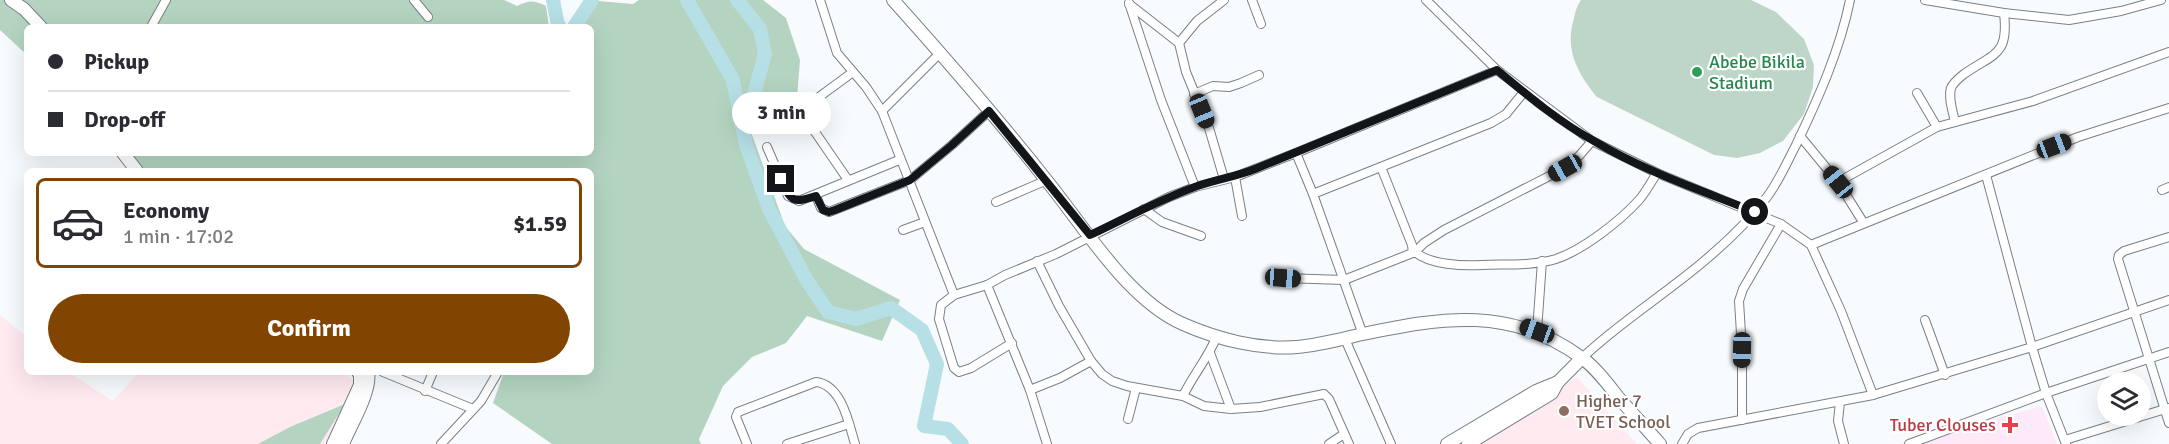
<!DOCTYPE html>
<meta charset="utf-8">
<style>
:root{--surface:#fff;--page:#f2f2f3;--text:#2b2b33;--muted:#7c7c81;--line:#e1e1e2;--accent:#824401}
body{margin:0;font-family:Signika,sans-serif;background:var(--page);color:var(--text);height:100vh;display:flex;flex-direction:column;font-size:22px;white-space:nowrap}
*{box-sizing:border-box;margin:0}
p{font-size:20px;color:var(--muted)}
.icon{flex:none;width:33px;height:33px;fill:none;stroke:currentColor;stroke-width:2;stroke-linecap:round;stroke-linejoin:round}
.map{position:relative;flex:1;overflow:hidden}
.panel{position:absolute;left:24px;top:168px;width:570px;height:207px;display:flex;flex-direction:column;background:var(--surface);border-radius:9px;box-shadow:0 6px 24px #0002}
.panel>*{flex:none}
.guide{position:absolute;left:24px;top:24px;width:570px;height:132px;border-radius:9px;box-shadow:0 6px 24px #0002;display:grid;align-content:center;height:132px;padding:0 24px;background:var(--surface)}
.tools{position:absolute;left:2097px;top:372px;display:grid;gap:12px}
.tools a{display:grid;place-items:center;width:54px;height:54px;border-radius:50%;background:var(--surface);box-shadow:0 6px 24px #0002;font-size:30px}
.end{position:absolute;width:27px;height:27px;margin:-14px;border:8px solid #131619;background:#fff;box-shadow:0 0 0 3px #fff}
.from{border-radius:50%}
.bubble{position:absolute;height:42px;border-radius:21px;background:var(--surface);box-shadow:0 6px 24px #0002;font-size:20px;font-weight:700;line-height:42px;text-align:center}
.car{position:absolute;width:18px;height:36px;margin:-18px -9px;border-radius:8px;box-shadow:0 0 4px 2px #0007;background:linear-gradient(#222 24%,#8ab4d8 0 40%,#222 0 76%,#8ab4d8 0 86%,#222 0)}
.guide b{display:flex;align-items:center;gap:21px;height:57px;font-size:22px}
.guide b+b{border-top:2px solid var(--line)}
.guide i{width:15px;height:15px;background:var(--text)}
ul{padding:10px 0 0;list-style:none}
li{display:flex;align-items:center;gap:18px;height:90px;margin:0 12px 9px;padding:0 12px;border:3px solid transparent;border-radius:9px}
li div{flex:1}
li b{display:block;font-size:22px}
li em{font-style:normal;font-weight:700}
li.current{border-color:var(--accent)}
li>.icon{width:54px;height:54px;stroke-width:1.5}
.primary-button{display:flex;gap:12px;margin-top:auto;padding:12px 24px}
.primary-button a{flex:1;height:69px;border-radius:36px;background:var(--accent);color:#fff;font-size:24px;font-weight:700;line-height:69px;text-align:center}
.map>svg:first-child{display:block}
.education{fill:#ffeaf0}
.medical{fill:#fee9f8}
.green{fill:#bed6c8}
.forest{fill:#b4d4c1}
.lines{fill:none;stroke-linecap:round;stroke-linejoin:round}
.river{stroke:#b7dfe6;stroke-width:14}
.street-casing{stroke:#788088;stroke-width:10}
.secondary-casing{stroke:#788088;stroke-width:14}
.street{stroke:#fff;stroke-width:8}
.secondary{stroke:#fff;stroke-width:12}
.route{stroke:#131619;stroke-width:8}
.leisure-dot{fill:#2e9e5b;stroke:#fff;stroke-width:2}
.education-dot{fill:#8d6e63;stroke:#fff;stroke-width:2}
.health-dot{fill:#e0444e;stroke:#fff;stroke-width:2}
.labels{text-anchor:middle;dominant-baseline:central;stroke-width:4.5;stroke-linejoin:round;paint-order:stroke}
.leisure-label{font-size:18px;fill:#27864d;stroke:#fff;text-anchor:start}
.education-label{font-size:18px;fill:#785e54;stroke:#fff;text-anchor:start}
.health-label{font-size:18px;fill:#be3a42;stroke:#fff;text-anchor:end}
</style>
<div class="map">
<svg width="2169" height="444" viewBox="0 0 2169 444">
<rect width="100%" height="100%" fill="#f7fbfe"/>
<g class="education">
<path d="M0,315L27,337V372H68L113,401L139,372H343L357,384L326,444H0Z"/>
<path d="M1577,377L1637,444H1467Z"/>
</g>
<path class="medical" d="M2042,406L2057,444H1900Z"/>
<path class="green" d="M1581,0H1751L1776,12L1804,39L1814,65L1813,87L1804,114L1783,141L1760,153L1737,158L1714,155L1597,97C1579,75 1565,51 1573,22C1575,14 1576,7 1581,0Z"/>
<g class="forest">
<path d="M0,0H504L517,6C529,0 534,0 546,6L549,27H27V55L0,30Z"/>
<path d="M639,0H763L786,18L800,60L797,98L751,132L785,226L804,249L900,300L882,341L807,316L786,343L752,357L723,386L699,439L701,444H552L493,403L504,372H591V171H137L122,153H591V27H579L598,1L633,4Z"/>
<path d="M345,404L320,444H258L290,427Z"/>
</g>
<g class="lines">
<g class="river">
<path d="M553,0L558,25L560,27"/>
<path d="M687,0L733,80L746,145L769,209L806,279L828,312L856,319L891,308L922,330L937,364L924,426L948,429L962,444"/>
<path d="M737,0L760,29L765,54L744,130"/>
<path d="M574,27L592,0"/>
</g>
<g class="street-casing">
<g id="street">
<path d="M414,0L428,17"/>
<path d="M820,0L837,53L866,87L882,111L954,295"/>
<path d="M1252,0L1261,24"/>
<path d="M1426,0L1497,70L1592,141L1657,173L1781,224L1811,245L1841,311L1873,395"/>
<path d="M1925,0L2004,13L2069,20L2121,11L2161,0"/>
<path d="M1129,3L1161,100L1195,187"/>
<path d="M1129,4L1179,43L1186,72L1209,128L1224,179"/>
<path d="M151,27L166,0"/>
<path d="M1179,43L1197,21L1224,0"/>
<path d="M1917,93L1937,127"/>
<path d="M1194,94L1213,86L1229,87L1241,83L1259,75"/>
<path d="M882,111L939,54"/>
<path d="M1955,122C1953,112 1948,98 1951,88C1953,83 1959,78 1964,74C1994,53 2009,56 2004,13"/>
<path d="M1800,136L1838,182L1863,222"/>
<path d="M767,147L788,196L799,201L899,160"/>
<path d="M1296,153L1313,194L1363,335"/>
<path d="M1381,167L1412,245L1413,253"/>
<path d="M1986,175L2032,347L2046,393L2066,444"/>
<path d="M1235,177L1242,216"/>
<path d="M848,180L802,113L804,108L853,72"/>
<path d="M1838,182L1937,127L2033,101L2169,52"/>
<path d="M2162,190L2169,187"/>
<path d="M1313,194L1491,123L1506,114L1524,92"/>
<path d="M816,196L821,208L829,212L910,180L952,145L989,111"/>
<path d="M996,202L1047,180"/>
<path d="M1144,209L1162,222L1201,236"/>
<path d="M903,230L925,222"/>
<path d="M2169,237L2124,251L2119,255L2118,259L2169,423"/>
<path d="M1811,245L2078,137L2169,108"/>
<path d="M1415,252C1430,265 1463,266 1482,265C1505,264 1533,266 1556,259C1583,250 1620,221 1639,200C1646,192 1651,182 1657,173"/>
<path d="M1037,261L1059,306L1091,361L1102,374L1112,381L1127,386L1183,396L1204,406L1231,409L1260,407L1324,394L1329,399L1349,444"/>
<path d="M1283,278L1344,280L1415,252L1424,243L1444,230L1565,168L1579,156L1592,141"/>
<path d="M987,285L1030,390L1047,444"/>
<path d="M1925,320L1945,375"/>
<path d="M1537,331L1542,261"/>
<path d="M1345,339L1391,444"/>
<path d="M1012,343L971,368L959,372L954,368L939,319L941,305L954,295L987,285L1005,275L1056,254L1169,197L1195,187L1235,177L1296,153L1497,70"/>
<path d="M1210,353L1231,409"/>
<path d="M1582,358C1622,320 1669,292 1710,256C1731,238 1751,218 1767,197C1779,181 1787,162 1796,145C1818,99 1840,50 1850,0"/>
<path d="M383,372L473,409"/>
<path d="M1030,390L1060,378L1091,361"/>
<path d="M425,391L433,372"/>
<path d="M1183,396C1193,375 1208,358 1217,336"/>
<path d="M1840,402L1838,421L1844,444"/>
<path d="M1128,419L1136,388"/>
<path d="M1742,420V350L1739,301L1743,289L1781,224"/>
<path d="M2065,440L2168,408"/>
<path d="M441,444L481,401L498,372"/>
<path d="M747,444L736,417L738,412L816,382C842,385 849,424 855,444"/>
<path d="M787,444L849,424"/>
<path d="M1329,444L1344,434"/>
<path d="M1682,444L1688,434L1698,428L1873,395L2032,347L2169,300"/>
<path d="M1909,444L2046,393L2169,352"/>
</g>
</g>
<g class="secondary-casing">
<g id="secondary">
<path d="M11,0L24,9L41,27"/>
<path d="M893,0C946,59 998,119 1047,181C1085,228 1128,300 1183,324C1217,339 1259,350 1297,347C1320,345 1341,339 1363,334C1444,317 1511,306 1582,358C1596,368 1607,383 1618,397C1632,413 1646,428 1660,444"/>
<path d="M123,153L137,171"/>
<path d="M333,444L360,385V375L358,372"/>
<path d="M343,444C350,426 372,391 368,372"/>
<path d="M1447,444L1536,391L1558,382"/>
<path d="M1468,444L1552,393L1558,382L1582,358"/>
</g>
</g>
<use href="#street" class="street"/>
<use href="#secondary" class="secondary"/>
</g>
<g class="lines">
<path class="route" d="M781,179C791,201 792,204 816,196L823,210L829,212L835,210L910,180L952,145L989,111L1090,235C1124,219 1157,201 1192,188C1213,180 1235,177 1255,169L1497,70C1527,95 1559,122 1594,141C1644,171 1700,190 1755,212"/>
</g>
<circle class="leisure-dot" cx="1697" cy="72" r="6"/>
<circle class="education-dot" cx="1564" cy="411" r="6"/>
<path class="health-dot" d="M2007 416h6v6h6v6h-6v6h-6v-6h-6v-6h6z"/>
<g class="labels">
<g class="leisure-label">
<text x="1709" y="62">Abebe Bikila<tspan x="1709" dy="21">Stadium</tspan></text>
</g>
<g class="education-label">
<text x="1576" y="401">Higher 7<tspan x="1576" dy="21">TVET School</tspan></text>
</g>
<g class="health-label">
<text x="1996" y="425">Tuber Clouses</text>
</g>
</g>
</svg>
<div class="tools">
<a><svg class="icon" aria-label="layers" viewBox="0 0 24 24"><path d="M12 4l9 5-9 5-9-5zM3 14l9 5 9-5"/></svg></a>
</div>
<i class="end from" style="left:1755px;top:212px"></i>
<i class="end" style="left:781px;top:179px"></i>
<div class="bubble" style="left:732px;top:92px;width:99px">3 min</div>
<i class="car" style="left:1202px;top:111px;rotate:158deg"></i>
<i class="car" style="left:2054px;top:146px;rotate:69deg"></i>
<i class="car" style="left:1565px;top:168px;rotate:241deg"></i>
<i class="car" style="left:1838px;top:182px;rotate:321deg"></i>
<i class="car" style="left:1283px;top:278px;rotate:94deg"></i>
<i class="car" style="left:1537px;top:331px;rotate:290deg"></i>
<i class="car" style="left:1742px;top:350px;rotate:181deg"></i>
<div class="guide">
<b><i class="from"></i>Pickup</b>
<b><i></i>Drop-off</b>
</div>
<section class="panel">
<ul>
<li class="current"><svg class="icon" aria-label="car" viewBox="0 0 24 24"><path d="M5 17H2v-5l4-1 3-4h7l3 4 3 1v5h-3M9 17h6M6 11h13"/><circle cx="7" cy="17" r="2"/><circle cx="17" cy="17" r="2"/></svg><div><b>Economy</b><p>1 min · 17:02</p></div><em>$1.59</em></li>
</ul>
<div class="primary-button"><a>Confirm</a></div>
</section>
</div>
